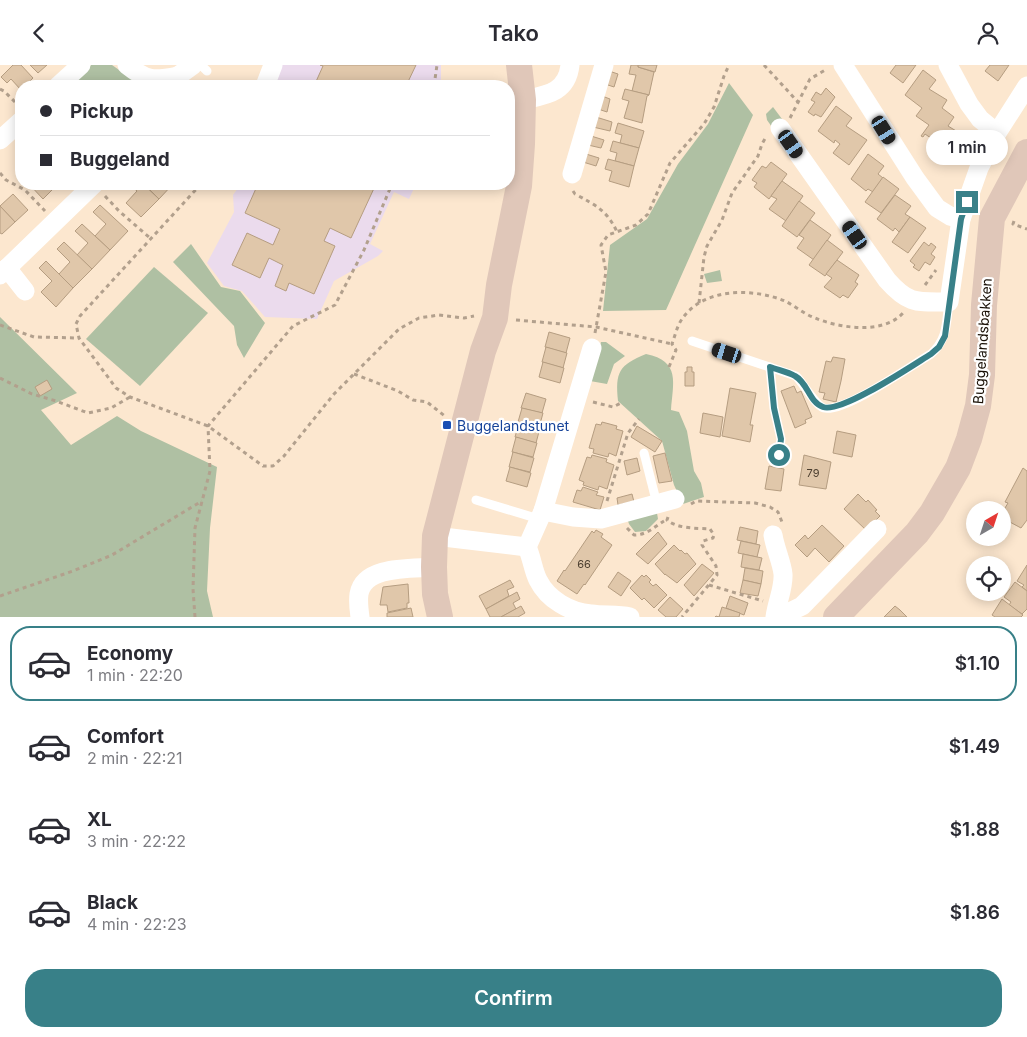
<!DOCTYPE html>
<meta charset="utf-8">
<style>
:root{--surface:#fff;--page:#f7f7f7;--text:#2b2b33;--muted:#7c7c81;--line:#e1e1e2;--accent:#388088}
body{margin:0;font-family:Inter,sans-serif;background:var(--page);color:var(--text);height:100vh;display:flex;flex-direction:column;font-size:19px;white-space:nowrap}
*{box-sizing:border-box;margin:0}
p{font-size:16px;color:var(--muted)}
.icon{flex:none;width:28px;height:28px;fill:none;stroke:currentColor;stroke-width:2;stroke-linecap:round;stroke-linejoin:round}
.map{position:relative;height:552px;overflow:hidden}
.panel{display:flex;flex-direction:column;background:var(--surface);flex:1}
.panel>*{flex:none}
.guide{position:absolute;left:15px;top:15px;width:500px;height:110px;border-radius:20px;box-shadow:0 2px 12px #0003;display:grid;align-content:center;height:110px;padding:0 25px;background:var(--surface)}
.needle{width:32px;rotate:39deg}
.buttons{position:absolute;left:966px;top:436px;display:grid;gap:10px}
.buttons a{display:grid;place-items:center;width:45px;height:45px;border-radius:50%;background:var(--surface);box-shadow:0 2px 12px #0003;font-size:25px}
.end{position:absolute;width:22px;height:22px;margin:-11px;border:6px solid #388088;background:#fff;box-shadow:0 0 0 2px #fff}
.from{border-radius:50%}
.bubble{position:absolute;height:35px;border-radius:18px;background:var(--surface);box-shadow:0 2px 12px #0003;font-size:16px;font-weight:600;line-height:35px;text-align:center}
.car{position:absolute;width:15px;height:30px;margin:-15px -8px;border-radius:6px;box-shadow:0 0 4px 1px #0007;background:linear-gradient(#222 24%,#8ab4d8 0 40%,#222 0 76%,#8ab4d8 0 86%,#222 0)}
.guide b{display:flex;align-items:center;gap:18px;height:48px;font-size:19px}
.guide b+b{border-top:1px solid var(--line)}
.guide i{width:12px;height:12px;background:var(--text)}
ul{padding:9px 0 0;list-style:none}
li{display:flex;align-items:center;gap:15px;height:75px;margin:0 10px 8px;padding:0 15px;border:2px solid transparent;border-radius:20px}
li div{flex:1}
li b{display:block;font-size:19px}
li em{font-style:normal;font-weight:600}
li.active{border-color:var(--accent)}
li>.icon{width:45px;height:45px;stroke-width:1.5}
.cta{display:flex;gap:10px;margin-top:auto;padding:10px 25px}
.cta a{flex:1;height:58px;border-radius:20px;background:var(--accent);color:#fff;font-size:20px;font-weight:600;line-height:58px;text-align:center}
header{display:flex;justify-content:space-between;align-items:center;height:65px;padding:0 25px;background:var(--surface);font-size:22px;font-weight:600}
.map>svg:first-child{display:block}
.education{fill:#ebdbed}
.green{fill:#afc0a3}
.building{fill:#e0c7aa;stroke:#b59d81}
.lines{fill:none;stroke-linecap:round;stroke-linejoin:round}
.path{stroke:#b2a08d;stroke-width:3;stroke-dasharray:4 4;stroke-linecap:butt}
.lane{stroke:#fff;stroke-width:9}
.street{stroke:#fff;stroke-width:19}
.secondary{stroke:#e0c7b9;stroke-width:26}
.route{stroke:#388088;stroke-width:6}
.transit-dot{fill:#1a4fb4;stroke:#fff;stroke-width:2}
.labels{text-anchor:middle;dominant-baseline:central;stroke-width:4.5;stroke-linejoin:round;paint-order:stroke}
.number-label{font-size:11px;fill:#4b3e2f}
.street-label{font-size:14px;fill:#191006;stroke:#fff}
.transit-label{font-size:14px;fill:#164399;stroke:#fff;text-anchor:start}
</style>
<header><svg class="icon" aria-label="back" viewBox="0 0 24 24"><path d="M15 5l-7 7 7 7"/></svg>Tako<svg class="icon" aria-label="person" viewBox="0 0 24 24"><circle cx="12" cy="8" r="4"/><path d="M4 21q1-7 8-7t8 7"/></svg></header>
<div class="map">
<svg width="1027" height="552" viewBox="0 0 1027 552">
<rect width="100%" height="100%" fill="#fce7cf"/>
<g class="education">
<path d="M281,0H441V14L439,21H273Z"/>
<path d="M241,119H416L409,134L394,127L370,179L383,186L378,191L334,216L317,254L265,252L242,226L224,221L207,198L234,147L233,130Z"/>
</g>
<g class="green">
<path d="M91,0H112L142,21H71Z"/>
<path d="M729,18L753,50L666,245L603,246L610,180L647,154L678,99L708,59Z"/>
<path d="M773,42L785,58L774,65L767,55L766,49Z"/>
<path d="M191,179L221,222L240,226L265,258L244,293L237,280L234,261L173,197Z"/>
<path d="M154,202L208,248L140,321L86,274Z"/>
<path d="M720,205L722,216L707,218L704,209Z"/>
<path d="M0,252L77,328L41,345L71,380L117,351L141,366L217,402L210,463L207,526L213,552H0Z"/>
<path d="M601,277H606L625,291L614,299L607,319L590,316Z"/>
<path d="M646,289C681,296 673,318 671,345L679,347L687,366L694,406L701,418L704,432L683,439L674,420L662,376L618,336C615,307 619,300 646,289Z"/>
<path d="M657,448L658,454L646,466L635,467L629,459L627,453Z"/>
</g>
<g class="building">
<path d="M13,0H21L33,13L25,21H21V25L11,14L7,18L1,12Z"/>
<path d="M30,0H47L38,8Z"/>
<path d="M320,0H416L406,21H314L323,1Z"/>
<path d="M631,0H638V2L654,7L649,30L632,26L636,10L629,9Z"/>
<path d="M639,0H657L655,7L638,2Z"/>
<path d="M896,0H916L903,18L890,8Z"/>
<path d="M990,0H1009L998,16L985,6Z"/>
<path d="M923,5L936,15L929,24L947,35L942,43L954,52L948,61L966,72L948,97L935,88L941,80L925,69L923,72L921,71L929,60L916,51L922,43L905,30Z"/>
<path d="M609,6L618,9L614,22L605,19Z"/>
<path d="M826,23L835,32L821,52L815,49L814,51L808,47L815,37L811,35L816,27L821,30Z"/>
<path d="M625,24L649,30L647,31L642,58L624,53L629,36L622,34Z"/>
<path d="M602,31L610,34L607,47L598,44Z"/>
<path d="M836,41L852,53L846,61L867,75L849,100L833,88L840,79L835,75L834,78L818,66Z"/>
<path d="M596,52L612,57L610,66L593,62Z"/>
<path d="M618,58L644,66L639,83L620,78L622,70L615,68Z"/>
<path d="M591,71L604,75L601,83L588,80Z"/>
<path d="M613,76L639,83L634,101L615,96L617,88L610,86Z"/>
<path d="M586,89L599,93L596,101L583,97Z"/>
<path d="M868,89L884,101L878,109L883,113L873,127L868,124L866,126L851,114Z"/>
<path d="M608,94L634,101L629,122L609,116L612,106L605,104Z"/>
<path d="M771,97L787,109L769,134L754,122L757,118L752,115L762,101L766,103Z"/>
<path d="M883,112L899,124L881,148L865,137Z"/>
<path d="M782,116L803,131L786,156L769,144L777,134L771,131Z"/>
<path d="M29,119H54L56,121L43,134Z"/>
<path d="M129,119H143L159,134L141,152L126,138L137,126Z"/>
<path d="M144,119H173L159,134Z"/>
<path d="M258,119H376L351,173L330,163L324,176L335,181L314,229L289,218L286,226L275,221L283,200L269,193L260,213L232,200L247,168L273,180L280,164L245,148Z"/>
<path d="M13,129L28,145L15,157L0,141Z"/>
<path d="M895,130L911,141L905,149L910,152L899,167L895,163L893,166L877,154Z"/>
<path d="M799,136L815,148L797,172L782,161Z"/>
<path d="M100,140L128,166L110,185L95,171L106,159L93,147Z"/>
<path d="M0,141L15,157L2,169L0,168Z"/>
<path d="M910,152L926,163L908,188L892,177Z"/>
<path d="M810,155L831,170L814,195L797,183L804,173L799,170Z"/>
<path d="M82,159L110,185L92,204L77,190L88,178L75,166Z"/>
<path d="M827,175L843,187L825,211L809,200Z"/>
<path d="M64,177L92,204L73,223L59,209L70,197L57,184Z"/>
<path d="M924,177L929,181L931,178L936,182L931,189L935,192L930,200L925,197L919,206L913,202L915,200L910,196Z"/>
<path d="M837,195L859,210L855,217L858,219L848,233L843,230L840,233L824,222L832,213L826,209Z"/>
<path d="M46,196L73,223L56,242L41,227L52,216L39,203Z"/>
<path d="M549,267L570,273L566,288L545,282Z"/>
<path d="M546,282L567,288L563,303L542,297Z"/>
<path d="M833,292L845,294L841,316L836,337L823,334L825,328L819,327L826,296L831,297Z"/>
<path d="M543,297L564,303L560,318L539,312Z"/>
<path d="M687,302H692V307H694V321H685V307H687Z"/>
<path d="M47,315L52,324L40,331L35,322Z"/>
<path d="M794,321L797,328L801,326L812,352L805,355L806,358L795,363L781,326Z"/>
<path d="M730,323L756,328L750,360H753L750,377L722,371Z"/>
<path d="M526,328L546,334L542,348L521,343Z"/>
<path d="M522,343L543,348L539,363L518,357Z"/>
<path d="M703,348L723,352L720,372L700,368Z"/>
<path d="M602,357L617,361L616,364L623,366L616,391L609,388L608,392L593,388L594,384L589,383L596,359L601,360Z"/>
<path d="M519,358L540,363L536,378L515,372Z"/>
<path d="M637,361L662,376L655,387L631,372Z"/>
<path d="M837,366L856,370L852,392L833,388Z"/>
<path d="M516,372L537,378L533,392L512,387Z"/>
<path d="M513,387L534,393L530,407L509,402Z"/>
<path d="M665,388L672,416L659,418L653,391Z"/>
<path d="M592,390L607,394L606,397L614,400L607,424L599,421L598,425L583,420L584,417L579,415L587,392L591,393Z"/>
<path d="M804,390L831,397L826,424L799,420Z"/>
<path d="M637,393L640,406L627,410L624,396Z"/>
<path d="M769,401L784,404L781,426L765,424Z"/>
<path d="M510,402L531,408L527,422L506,416Z"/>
<path d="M1023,403L1027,406V455L1021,463L1008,456L1007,459L1002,457V448L1008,438L1005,437Z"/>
<path d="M583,422L598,427L596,430L604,432L600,445L573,437L577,425L581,426Z"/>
<path d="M632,429L634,437L618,440L617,433Z"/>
<path d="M858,429L866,437L868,435L877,445L875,446L880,451L866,465L844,444Z"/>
<path d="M822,460L844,481L829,497L815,483L807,492L795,480L805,470L808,474Z"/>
<path d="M740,462L758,466L756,479L737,475Z"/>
<path d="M596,465L603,469L601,472L612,480L585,520L584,519L577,529L557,516L564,505L565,506L592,466L594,468Z"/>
<path d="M658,467L667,479L648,499L636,489Z"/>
<path d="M741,476L760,480L757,492L738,488Z"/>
<path d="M674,480L680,486L681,485L685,489L687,488L696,499L677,518L665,509V510L655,499Z"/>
<path d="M743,489L762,493L759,505L741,502Z"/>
<path d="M702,499L714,508L694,531L684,520Z"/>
<path d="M1027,500V526L1022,522L1024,520L1017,516Z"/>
<path d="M745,503L763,506L761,519L743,515Z"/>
<path d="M618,507L631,516L621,531L608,522Z"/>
<path d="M642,510L644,512L646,510L651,515L649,517L653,521L656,519L667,530L654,543L644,533L642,535L630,523Z"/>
<path d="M510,515L514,522L507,525L509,531L486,544L479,531Z"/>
<path d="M743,515L761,519L758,531L740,528Z"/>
<path d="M1015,517L1027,526V544L1022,549L1009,540L1011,537L1004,532Z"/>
<path d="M408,519L409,538H407V543L388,547L387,540H380L383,522Z"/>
<path d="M517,527L520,534L513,538L516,544L501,552H490L486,544Z"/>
<path d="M730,531L748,538L744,550L726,543Z"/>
<path d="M670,532L683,544L676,552H666L658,545Z"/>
<path d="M1002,534L1023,550L1021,552H995L992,550Z"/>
<path d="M521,541L525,548L518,552H501Z"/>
<path d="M895,541L900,545L907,552H884Z"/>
<path d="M722,542L740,548L739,552H715L716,551L719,552Z"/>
<path d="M411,543L413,552H387V548Z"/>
</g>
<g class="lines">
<g class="path">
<path d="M764,0L798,37"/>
<path d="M434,21L437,0"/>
<path d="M0,24L4,26L18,40"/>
<path d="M790,53L810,14L827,4"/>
<path d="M0,108L6,115L25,125L45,146"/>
<path d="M201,119L80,251L76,259L79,273L116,323L130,332L208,361L263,401H273L284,391L334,329L399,264L419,253L439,250L464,253L474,251"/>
<path d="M573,126L575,129C595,140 607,145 617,167"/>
<path d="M105,131L119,146L150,173"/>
<path d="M1014,156L1013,159L1027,164"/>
<path d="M925,220L936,205"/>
<path d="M699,238L704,192L707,181L722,155L732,128L758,91L762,79L766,72"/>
<path d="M516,255L596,262L672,279"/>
<path d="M0,260L34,272L79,273"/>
<path d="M595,268L606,207L601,180L608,170L636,160L648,149L670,98L704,59L714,42L724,11L729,0"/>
<path d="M669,302L676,285L672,279C675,271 677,261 682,254C704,222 753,223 785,236C795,241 804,249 815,253C839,263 883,270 903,248"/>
<path d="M354,309L398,326L413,335L427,337L446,352"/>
<path d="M0,313L32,329L56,336L88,348L111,343L130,332"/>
<path d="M593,337L613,342L621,338"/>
<path d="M607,436L628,368L639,354"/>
<path d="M691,439L696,436L755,438L770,442L778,447L782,457"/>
<path d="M668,452L667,455C678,464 696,463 710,464L714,470L713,473L703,476L702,480L716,501L717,510L682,552"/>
<path d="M627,463L634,470C647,470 654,462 664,456"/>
<path d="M709,520L763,536"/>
<path d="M0,531L73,506L112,490L202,436"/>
<path d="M195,552L193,524L195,463L210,406L208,361L293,261L335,240L364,185L392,119"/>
</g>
<g class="lane">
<path d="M201,0L207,6"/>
<path d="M692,276L796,311C804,319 815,340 824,343C844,348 912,300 931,289C948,274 946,258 949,237"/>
<path d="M770,302L774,343L781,374L779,390"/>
<path d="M644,388L657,439"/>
<path d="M476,435L539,454"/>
</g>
<g class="street">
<path d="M127,0C147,16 153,16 178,11"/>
<path d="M843,0L915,113L937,143L950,151L961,154"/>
<path d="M948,0L969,39L980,54L997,68"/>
<path d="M58,21L81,0"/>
<path d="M177,21L178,11L193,0"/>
<path d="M265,21L273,0"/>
<path d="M523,35C546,30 567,28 570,0"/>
<path d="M780,63L887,215C909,240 917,237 949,237L961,154L979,103L997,68L1027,21"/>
<path d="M0,75L21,56"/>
<path d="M572,109L604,0"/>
<path d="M7,203L25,226"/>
<path d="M0,210L94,119"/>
<path d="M543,446L573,452L601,454L675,434"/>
<path d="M773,470C775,483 782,498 783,509C784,523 777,537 775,552"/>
<path d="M435,471L527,482L543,446L592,283"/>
<path d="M527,482C532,493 533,505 538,515C548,535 570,547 591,549C604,551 617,549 630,552"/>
<path d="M360,552C359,545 358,536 359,529C364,500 412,504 434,502"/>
<path d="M779,552L802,541L877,464"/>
</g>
<g class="secondary">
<path d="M440,552L435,529L434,502L435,471L483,286L495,253L499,220L519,121L522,79L523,35L519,0"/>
<path d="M836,552L917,468L932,448L958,403L969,374L978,341L982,310L984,240L992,153L1027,87"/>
</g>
</g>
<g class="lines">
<path class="route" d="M779,390L781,374L774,343L770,302C778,305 788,307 795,311C808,318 809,337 823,342C841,349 913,300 931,289L939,282L945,271L961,154L967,137"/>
</g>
<rect class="transit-dot" x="442" y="355" width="10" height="10" rx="2.5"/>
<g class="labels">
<g class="number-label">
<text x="813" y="408">79</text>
<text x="584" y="499">66</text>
</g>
<g class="street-label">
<text transform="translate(982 276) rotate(-86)">Buggelandsbakken</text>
</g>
<g class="transit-label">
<text x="457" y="360">Buggelandstunet</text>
</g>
</g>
</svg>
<div class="buttons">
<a><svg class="needle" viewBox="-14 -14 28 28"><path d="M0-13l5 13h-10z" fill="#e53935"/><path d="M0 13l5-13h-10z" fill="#7c7c81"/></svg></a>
<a><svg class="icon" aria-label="locate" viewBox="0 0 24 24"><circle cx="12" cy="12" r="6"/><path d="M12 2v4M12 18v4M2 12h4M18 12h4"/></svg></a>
</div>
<i class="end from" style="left:779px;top:390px"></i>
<i class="end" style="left:967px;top:137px"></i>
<div class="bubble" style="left:926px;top:65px;width:82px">1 min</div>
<i class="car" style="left:884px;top:65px;rotate:148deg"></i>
<i class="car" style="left:791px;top:79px;rotate:145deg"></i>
<i class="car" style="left:855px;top:170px;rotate:325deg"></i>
<i class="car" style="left:727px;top:288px;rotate:288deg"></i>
<div class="guide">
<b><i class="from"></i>Pickup</b>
<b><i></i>Buggeland</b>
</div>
</div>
<section class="panel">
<ul>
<li class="active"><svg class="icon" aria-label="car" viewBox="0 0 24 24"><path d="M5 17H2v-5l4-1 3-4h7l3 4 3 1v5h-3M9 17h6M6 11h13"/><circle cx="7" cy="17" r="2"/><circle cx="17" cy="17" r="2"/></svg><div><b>Economy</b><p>1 min · 22:20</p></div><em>$1.10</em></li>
<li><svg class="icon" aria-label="car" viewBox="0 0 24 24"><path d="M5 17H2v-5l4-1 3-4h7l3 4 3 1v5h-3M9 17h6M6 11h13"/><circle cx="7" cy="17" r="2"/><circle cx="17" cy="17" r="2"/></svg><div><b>Comfort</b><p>2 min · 22:21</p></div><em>$1.49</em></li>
<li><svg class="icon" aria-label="car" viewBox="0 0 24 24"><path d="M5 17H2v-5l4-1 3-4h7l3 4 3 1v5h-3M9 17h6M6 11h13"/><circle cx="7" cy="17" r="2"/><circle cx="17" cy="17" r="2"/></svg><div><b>XL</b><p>3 min · 22:22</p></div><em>$1.88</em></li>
<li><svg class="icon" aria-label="car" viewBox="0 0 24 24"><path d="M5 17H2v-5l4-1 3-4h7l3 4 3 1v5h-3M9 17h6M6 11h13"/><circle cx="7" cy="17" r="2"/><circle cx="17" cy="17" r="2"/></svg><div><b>Black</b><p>4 min · 22:23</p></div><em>$1.86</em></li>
</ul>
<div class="cta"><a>Confirm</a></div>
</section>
